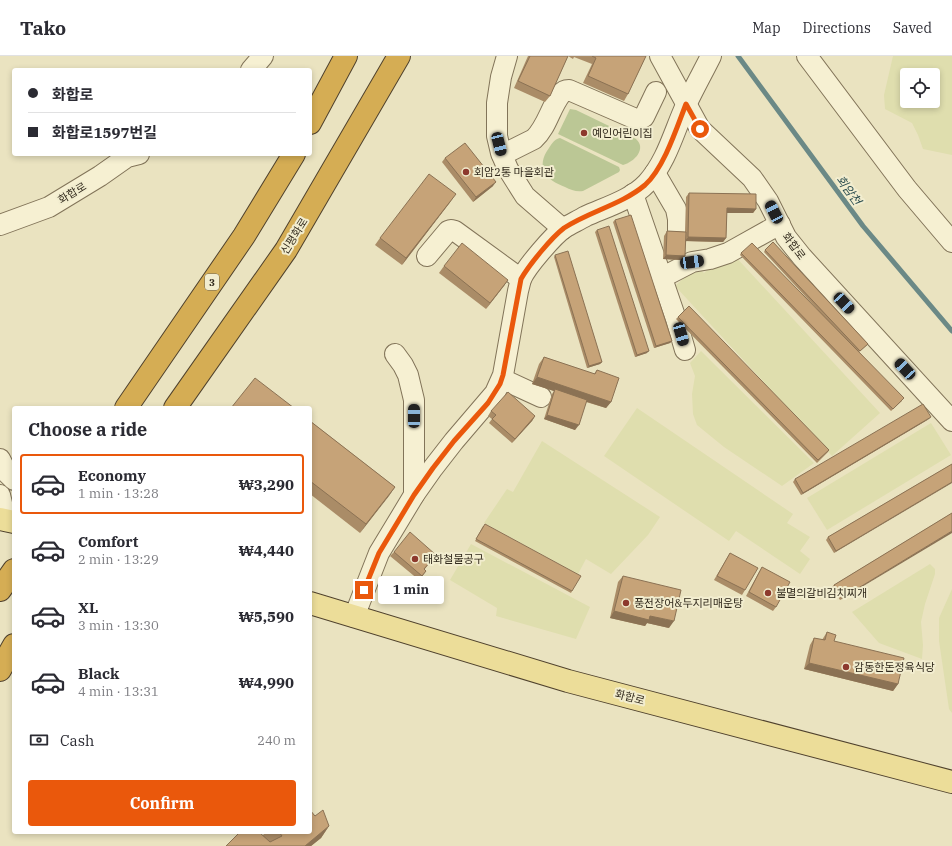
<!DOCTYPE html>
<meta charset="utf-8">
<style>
:root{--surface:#fff;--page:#f7f7f7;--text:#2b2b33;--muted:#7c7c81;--line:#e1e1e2;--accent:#ea580c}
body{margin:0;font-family:"IBM Plex Serif","Noto Sans KR",serif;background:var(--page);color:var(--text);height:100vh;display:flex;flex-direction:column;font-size:15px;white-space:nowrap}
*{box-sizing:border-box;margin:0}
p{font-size:13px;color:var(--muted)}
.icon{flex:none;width:22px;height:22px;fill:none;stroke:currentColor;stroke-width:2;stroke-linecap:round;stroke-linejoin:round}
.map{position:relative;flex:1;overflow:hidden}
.drawer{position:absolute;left:12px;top:350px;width:300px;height:428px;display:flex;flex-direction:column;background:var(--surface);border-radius:4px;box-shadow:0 2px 6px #0003}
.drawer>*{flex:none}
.guide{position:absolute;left:12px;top:12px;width:300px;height:88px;border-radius:4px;box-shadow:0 2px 6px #0003;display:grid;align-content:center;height:88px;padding:0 16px;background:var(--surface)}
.tools{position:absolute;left:900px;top:12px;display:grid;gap:8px}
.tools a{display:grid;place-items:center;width:40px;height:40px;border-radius:4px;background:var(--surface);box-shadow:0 2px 6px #0003;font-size:20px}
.end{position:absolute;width:18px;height:18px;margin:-9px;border:5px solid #ea580c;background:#fff;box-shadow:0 0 0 2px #fff}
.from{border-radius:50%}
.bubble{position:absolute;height:28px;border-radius:4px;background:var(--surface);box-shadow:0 2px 6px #0003;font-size:13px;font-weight:800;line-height:28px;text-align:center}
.car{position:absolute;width:12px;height:24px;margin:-12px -6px;border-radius:5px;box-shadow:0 0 3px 1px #0007;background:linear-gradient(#222 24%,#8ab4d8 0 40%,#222 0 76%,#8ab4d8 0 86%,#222 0)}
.guide b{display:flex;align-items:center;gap:14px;height:38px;font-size:15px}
.guide b+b{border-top:1px solid var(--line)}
.guide i{width:10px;height:10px;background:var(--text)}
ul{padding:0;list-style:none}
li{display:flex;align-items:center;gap:12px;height:60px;margin:0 8px 6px;padding:0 8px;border:2px solid transparent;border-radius:4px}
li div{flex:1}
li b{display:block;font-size:15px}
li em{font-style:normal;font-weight:800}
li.on{border-color:var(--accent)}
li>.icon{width:36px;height:36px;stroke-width:1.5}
h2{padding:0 16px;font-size:18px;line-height:48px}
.pay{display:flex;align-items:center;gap:10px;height:44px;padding:0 16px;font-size:15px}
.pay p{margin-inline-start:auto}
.button{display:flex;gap:8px;margin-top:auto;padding:8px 16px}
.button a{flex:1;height:46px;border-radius:4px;background:var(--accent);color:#fff;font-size:16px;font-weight:800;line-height:46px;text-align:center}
header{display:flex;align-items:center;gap:24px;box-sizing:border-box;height:56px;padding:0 20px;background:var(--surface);border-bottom:1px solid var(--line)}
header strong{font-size:19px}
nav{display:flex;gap:22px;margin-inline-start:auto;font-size:14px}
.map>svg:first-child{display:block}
.farmland{fill:#dfdeae;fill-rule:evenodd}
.green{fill:#bbc795}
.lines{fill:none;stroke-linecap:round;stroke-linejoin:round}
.stream{stroke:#6b8986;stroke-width:5}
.minor-casing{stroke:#827459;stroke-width:22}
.major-casing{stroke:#50422d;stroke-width:24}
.highway-casing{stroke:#50422d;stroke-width:24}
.minor{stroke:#f6f0d2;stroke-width:20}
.major{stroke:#ecdd99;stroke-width:22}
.highway{stroke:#d5ad54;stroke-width:22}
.wall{fill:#aa8c67}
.shaded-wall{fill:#8b7254}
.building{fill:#c6a378;stroke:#8b7254}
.route{stroke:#ea580c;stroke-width:5}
.poi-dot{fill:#8d392d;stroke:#f2edcf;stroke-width:1.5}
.labels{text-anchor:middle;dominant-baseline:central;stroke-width:4;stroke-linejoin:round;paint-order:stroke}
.shield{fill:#f2edcf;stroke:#6c6452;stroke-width:1}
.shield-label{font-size:10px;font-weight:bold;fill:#322a1d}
.poi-label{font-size:11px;fill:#322a1d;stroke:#f2edcf;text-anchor:start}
.street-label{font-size:11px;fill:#322a1d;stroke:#f2edcf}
.water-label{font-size:12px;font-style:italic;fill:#2d4f51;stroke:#f2edcf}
</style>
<header>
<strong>Tako</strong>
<nav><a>Map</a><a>Directions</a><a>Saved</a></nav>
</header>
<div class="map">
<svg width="952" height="790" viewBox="0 0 952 790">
<rect width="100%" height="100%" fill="#eae3c0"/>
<g class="farmland">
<path d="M893,0H952V99L923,93L918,79L912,67L885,53L884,39ZM907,19H933V45H907Z"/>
<path d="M733,198L880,357L832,400L675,230L697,210L704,217L717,205Z"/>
<path d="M701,295L814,407L782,430L724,391L697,369L693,358L692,338L695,320L690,307Z"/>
<path d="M637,352L793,458L787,467L810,481L800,495L810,503L800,518L736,475L729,485L604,400Z"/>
<path d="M931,367L951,399L827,474L807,442Z"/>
<path d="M542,385L660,461L648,479L611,518L586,503L578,518L484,467L507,433L513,436Z"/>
<path d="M471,488L590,551L576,583L496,560L497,552L450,524Z"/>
<path d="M930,508L935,513V518L925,548L921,566L923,589L922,603L879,587L852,556Z"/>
<path d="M952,533V657L949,653L939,585V562Z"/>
</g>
<g class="green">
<path d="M570,53L576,54L636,83C647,93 634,106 623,109L558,78Z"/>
<path d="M560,82L619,111L620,114L619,116L583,135C576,136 571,134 565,131C546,124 535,111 549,92C552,87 555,83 560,82Z"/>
</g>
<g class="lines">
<path class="stream" d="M738,0L863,170L952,275"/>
<g class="minor-casing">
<g id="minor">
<path d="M507,0L501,21L497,47V80L501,97L508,113L525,140L563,173"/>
<path d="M660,0L700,73L752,122L768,145L786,181L802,201L952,365"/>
<path d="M807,0L907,133L952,186"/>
<path d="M251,14L263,0"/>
<path d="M502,99L534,83C547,71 550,52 561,38C563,35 566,34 569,34L638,64L644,61L656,36"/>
<path d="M655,117L676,153L678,163V178"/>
<path d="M633,138L676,263L685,294"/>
<path d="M0,169L49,151L100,120L127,101L139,98"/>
<path d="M427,200L448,175L451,174L455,175L521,223"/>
<path d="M661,222L692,206L710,203L728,197L780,168"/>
<path d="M395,298L403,309L408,319L414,344V439"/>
<path d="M502,323L541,341"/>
<path d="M0,403L7,417L14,424"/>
<path d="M0,439L6,464"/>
<path d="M354,561L379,497L414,439L433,412L454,385L495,337L503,319L518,235C519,231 520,227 521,223C527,210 553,180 564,172C571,168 579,164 586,160C606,151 631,144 647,127C667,105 674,75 686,49C694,32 703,16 711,0"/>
</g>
</g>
<g class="major-casing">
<g id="major">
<path d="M0,463L14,466"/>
<path d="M310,547L568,625L952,726"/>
</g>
</g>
<g class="highway-casing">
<g id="highway">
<path d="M310,67L346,0"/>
<path d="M126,352L244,180L294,98"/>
<path d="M175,352L286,194L399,0"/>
<path d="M0,534L14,514"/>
<path d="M0,614L14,589"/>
</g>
</g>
<use href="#minor" class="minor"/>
<use href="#major" class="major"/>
<use href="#highway" class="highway"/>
</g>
<g class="wall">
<path d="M528,0H646L628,38L624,45L583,27L592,8L574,1L573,3L568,0L550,40L545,46L514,32Z"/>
<path d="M445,102L493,130L473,146L442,106Z"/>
<path d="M689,137L756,153L753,157H727L726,182L723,186L685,185V200L681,204L663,203L664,180L667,175L685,176L686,141Z"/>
<path d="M451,145L402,209L375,189L380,182Z"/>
<path d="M615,164L672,285L670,287L654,292L613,166Z"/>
<path d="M597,174L647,297L635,301L595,176Z"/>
<path d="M765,194L868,288L859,296L902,345L891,355L740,199L741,197L818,254L764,196Z"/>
<path d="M555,199L602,306L600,308L587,312L554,201Z"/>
<path d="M444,210L508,224L486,253L439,217Z"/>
<path d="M678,261L829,394L828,396L817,407L676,263Z"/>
<path d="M544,301L594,318L597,314L611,346L606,352L586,346L575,374L544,363L552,338L554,335L532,328L539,308Z"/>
<path d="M491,355L535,360L532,365L512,387L489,367L492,363L488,360Z"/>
<path d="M929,363L801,439L793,426L795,423Z"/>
<path d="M310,365L395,431L360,477L310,438Z"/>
<path d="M952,408L834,497L826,484L828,481Z"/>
<path d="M952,457L840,544L832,531L834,529Z"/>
<path d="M483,470L572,535L571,537L475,485Z"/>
<path d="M394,496L436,499L424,514L426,515L419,524L390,500Z"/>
<path d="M730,497L745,534L742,539L714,524Z"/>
<path d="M762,511L776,551L773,555L746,540L759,516Z"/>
<path d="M623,520L669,572L647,567L645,570L610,562L618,526Z"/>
<path d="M827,576L834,585L898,628L893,635L804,613L810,589L814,582L822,584Z"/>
<path d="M315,760L329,770L321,782L311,790H226L263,779L266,776H310Z"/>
</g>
<g class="shaded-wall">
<path d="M496,126L493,130L473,146L476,141Z"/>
<path d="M456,138L451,145L402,209L406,202Z"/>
<path d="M727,152L756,153L753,157H724Z"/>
<path d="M688,181L726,182L723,186L685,185Z"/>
<path d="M666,199L685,200L681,204L663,203Z"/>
<path d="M508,224L504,230L486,253L490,247Z"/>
<path d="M672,285L670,287L654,292L656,290Z"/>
<path d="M649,295L647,297L635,301L637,299Z"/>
<path d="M602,306L600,308L587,312L589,310Z"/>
<path d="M537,321L611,346L606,352L554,335L555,333L554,335L532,328Z"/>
<path d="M547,359L579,369L575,374L544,363Z"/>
<path d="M535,360L532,365L512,387L515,383Z"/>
<path d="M931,361L929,363L801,439L803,437Z"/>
<path d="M952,426V427L834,497L836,495Z"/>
<path d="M395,431L389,440L360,477L366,468Z"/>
<path d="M952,475V477L840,544L842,542Z"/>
<path d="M614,555L650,560L674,565L669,572L647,567L645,570L610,562Z"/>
<path d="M809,607L898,628L893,635L804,613Z"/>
<path d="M329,770L321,782L311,790H305Z"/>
</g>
<g class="building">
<path d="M530,0H568L550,40L518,25Z"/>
<path d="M592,0H646L628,38L588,20L596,2Z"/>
<path d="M465,87L496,126L476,141L445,102Z"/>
<path d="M429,118L456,138L406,202L380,182Z"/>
<path d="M689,137L756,138V153L727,152L726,182L688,181Z"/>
<path d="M631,159L672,285L656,290L615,164Z"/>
<path d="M609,170L649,295L637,299L597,174Z"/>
<path d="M667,175L686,176L685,200L666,199Z"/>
<path d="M773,186L868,288L860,295L765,194Z"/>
<path d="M462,187L508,224L490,247L444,210Z"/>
<path d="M752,187L904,342L893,353L741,197Z"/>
<path d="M568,195L602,306L589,310L555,199Z"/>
<path d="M689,250L829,394L818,404L678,261Z"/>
<path d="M544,301L595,318L597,314L619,322L611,346L537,321Z"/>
<path d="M255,322L294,352H231Z"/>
<path d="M555,333L587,344L579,369L547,359Z"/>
<path d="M508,336L535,360L515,383L492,363L496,359L491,355Z"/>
<path d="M923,348L931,361L803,437L795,423Z"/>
<path d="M310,365L395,431L366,468L310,425Z"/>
<path d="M952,408V426L836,495L828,481Z"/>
<path d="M952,457V475L842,542L834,529Z"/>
<path d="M485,468L581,520L572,535L476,483Z"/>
<path d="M410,476L436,499L424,513L426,515L422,520L394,496Z"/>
<path d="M730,497L758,512L745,534L717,520Z"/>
<path d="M762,511L790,526L776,551L749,536Z"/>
<path d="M623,520L681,534L674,565L650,560L649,564L614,555Z"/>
<path d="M827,576L836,579L834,585L904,602L898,628L809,607L814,582L825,584Z"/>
<path d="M310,754L315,760L323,754L329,770L305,790H226L240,776H259L270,786L282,780L279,776H310Z"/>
</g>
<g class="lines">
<path class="route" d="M364,534L379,497L414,439L433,412L454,385L488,347L500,328L503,319L521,223C529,209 551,182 564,172C590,155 621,149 645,129C664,112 677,71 686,48L700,73"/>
</g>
<g class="poi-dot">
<circle cx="584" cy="77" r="4"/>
<circle cx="466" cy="116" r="4"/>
<circle cx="415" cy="503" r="4"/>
<circle cx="768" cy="537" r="4"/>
<circle cx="626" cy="547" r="4"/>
<circle cx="846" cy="611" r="4"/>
</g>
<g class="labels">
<rect class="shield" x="205" y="218" width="14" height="16" rx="3"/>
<g class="shield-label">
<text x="212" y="226">3</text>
</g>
<g class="poi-label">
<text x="592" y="77">예인어린이집</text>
<text x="474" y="116">회암2통 마을회관</text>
<text x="423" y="503">태화철물공구</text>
<text x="776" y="537">불멸의갈비김치찌개</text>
<text x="634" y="547">풍전장어&amp;두지리매운탕</text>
<text x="854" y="611">감동한돈정육식당</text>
</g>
<g class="street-label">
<text transform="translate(72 137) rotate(-31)">화합로</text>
<text transform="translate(294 180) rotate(-58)">신평화로</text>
<text transform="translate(794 190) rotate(53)">화합로</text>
<text transform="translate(630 641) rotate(15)">화합로</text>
</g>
<g class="water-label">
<text transform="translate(849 134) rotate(54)">회암천</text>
</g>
</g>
</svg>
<div class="tools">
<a><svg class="icon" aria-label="locate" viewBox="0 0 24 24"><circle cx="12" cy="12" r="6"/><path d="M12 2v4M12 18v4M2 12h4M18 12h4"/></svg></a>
</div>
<i class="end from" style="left:700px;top:73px"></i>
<i class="end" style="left:364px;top:534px"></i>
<div class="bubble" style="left:378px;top:520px;width:66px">1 min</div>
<i class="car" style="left:499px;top:88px;rotate:166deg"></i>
<i class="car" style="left:774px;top:156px;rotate:333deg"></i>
<i class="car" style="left:692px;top:206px;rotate:82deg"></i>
<i class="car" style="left:844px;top:247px;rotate:137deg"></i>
<i class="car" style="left:681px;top:278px;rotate:164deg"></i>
<i class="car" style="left:905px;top:313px;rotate:317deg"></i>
<i class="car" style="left:414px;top:360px;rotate:0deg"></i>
<div class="guide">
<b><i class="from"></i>화합로</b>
<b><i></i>화합로1597번길</b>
</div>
<section class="drawer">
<h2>Choose a ride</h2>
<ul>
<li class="on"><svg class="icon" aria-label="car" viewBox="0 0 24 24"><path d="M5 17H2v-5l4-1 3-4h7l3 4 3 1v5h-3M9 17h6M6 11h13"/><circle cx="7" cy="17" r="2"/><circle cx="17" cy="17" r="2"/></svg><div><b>Economy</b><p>1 min · 13:28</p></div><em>₩3,290</em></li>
<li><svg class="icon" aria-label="car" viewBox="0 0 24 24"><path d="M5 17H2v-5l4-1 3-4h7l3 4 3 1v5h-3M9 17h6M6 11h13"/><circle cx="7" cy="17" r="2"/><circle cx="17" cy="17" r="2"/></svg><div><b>Comfort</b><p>2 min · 13:29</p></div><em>₩4,440</em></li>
<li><svg class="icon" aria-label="car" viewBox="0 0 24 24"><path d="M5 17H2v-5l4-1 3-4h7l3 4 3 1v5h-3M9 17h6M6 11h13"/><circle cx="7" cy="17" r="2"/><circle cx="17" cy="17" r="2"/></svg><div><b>XL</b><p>3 min · 13:30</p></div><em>₩5,590</em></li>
<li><svg class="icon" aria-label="car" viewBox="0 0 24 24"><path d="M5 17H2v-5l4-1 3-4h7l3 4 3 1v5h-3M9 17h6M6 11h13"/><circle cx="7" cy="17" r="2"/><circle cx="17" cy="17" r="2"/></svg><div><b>Black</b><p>4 min · 13:31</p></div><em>₩4,990</em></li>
</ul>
<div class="pay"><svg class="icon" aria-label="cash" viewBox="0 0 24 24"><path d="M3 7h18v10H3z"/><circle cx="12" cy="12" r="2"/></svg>Cash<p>240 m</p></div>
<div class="button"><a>Confirm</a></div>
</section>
</div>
